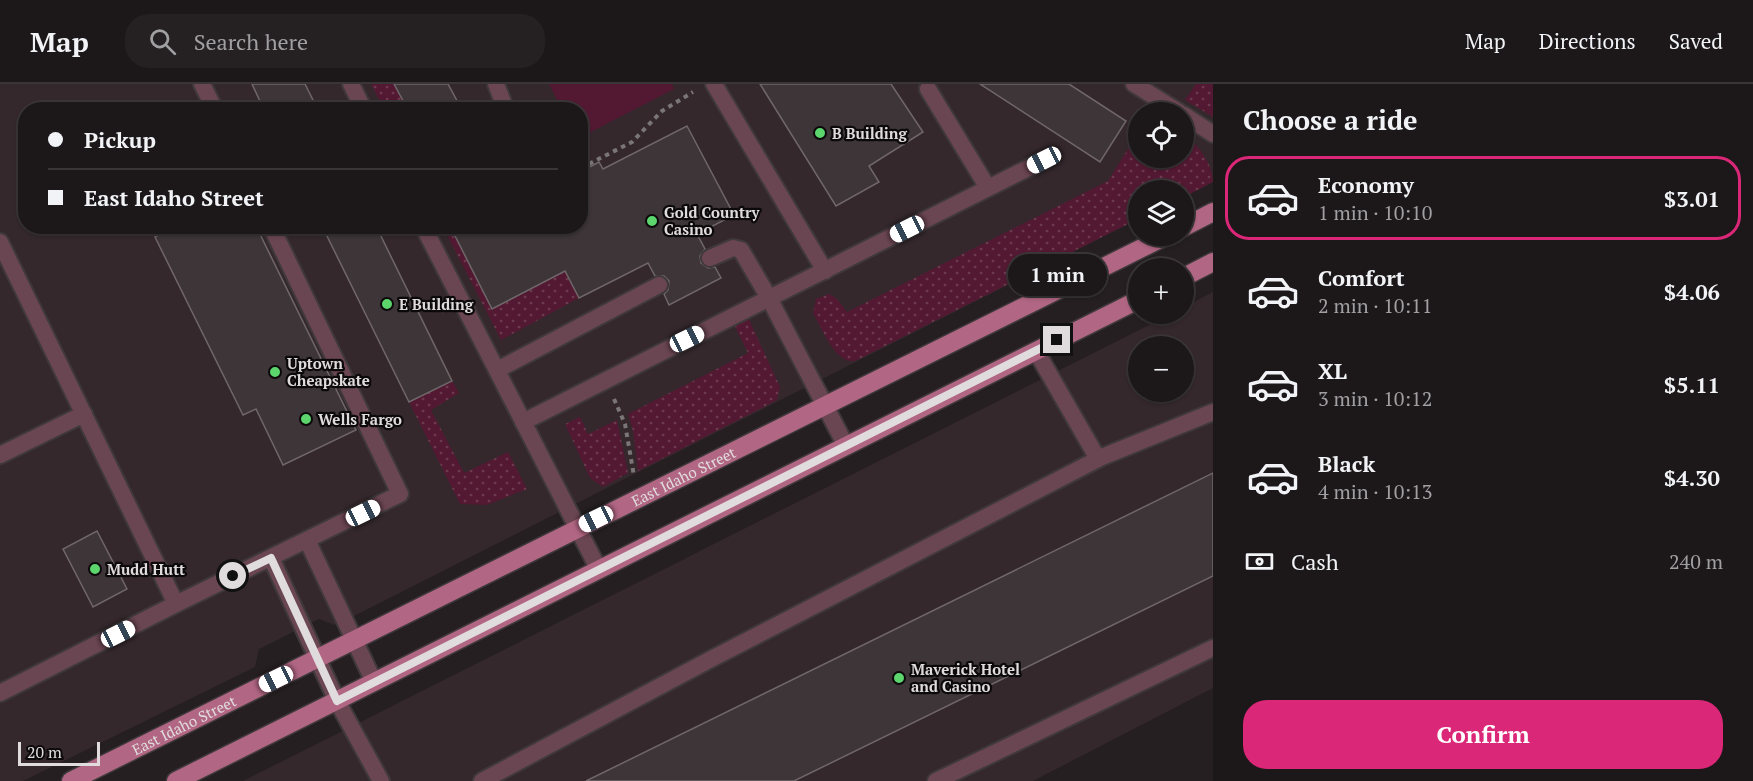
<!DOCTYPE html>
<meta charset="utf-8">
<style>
:root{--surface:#1c1719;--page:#252022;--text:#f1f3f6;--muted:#a09fa2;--line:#3a3638;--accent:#db2777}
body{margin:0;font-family:"PT Serif",serif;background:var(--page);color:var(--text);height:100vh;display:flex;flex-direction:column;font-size:22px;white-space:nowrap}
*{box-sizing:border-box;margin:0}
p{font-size:20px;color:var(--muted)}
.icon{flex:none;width:33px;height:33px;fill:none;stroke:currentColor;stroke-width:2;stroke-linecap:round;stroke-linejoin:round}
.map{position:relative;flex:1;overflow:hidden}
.side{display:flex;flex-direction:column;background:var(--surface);width:540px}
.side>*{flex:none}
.hud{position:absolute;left:18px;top:18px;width:570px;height:132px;border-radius:24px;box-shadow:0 2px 4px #0004,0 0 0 2px var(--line);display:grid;align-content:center;height:132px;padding:0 30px;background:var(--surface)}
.buttons{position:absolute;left:1128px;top:18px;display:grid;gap:12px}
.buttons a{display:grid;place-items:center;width:66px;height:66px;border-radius:50%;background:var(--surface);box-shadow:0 2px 4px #0004,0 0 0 2px var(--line);font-size:30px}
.scale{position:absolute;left:18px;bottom:15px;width:82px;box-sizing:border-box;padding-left:6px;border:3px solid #e0dbdc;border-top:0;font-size:16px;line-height:21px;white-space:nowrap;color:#e0dbdc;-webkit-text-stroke:4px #0c090a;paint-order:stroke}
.end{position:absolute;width:27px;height:27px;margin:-14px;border:8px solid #e0dbdc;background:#111;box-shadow:0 0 0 3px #111}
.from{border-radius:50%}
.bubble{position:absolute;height:42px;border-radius:21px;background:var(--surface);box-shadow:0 2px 4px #0004,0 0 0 2px var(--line);font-size:20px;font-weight:800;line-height:42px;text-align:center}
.car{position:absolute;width:18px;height:36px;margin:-18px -9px;border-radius:8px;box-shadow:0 0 4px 2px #0007;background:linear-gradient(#fff 24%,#345 0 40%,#fff 0 76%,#345 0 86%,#fff 0)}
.hud b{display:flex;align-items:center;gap:21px;height:57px;font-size:22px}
.hud b+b{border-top:2px solid var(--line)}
.hud i{width:15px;height:15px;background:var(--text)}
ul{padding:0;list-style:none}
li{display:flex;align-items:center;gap:18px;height:84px;margin:0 12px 9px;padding:0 18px;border:3px solid transparent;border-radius:24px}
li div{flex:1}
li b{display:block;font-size:22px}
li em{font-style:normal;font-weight:800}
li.current{border-color:var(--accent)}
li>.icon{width:54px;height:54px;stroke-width:1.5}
h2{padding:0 30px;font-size:27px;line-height:72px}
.pay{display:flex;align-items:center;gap:15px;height:66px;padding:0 30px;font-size:22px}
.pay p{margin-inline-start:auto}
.primary-button{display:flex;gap:12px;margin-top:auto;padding:12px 30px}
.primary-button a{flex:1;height:69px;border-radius:24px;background:var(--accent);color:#fff;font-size:24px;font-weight:800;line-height:69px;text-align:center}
header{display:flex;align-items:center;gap:36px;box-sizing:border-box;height:84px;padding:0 30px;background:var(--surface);border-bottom:2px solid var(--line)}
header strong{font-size:28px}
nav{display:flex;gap:33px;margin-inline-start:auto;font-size:21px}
.search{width:420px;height:54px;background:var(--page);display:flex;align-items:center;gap:15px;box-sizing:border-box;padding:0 21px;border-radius:24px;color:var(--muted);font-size:22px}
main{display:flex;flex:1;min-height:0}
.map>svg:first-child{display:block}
.built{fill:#34282c;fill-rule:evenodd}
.grass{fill:url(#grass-dots)}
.pitch{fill:#531932}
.building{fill:#3d3537;stroke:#6f6769;stroke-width:1.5}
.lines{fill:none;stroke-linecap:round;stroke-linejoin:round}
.service-casing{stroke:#3f393b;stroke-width:20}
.primary-casing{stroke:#3f393b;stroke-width:21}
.path{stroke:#7a7576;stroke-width:4;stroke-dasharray:4.5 4.5;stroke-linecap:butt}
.service{stroke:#6a4552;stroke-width:16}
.primary{stroke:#b16683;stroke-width:18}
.route{stroke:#e0dbdc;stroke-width:8}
.poi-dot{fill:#5cd56d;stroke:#0c090a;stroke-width:2}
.labels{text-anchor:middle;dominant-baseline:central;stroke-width:4.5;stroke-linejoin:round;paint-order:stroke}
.poi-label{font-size:15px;font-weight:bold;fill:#e0dbdc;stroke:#0c090a;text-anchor:start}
.street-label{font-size:15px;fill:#e0dbdc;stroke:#0c090a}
</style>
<header>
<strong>Map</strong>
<div class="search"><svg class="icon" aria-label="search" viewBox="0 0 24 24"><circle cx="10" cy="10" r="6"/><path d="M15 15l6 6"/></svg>Search here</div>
<nav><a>Map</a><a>Directions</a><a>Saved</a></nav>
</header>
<main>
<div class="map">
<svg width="1213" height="697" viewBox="0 0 1213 697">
<defs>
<pattern id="grass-dots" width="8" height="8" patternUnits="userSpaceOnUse" patternTransform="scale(1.5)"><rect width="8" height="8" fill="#531932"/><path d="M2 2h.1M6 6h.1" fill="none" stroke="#6b3a4f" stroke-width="1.8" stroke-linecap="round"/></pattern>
</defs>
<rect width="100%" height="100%" fill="#251f21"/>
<g class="built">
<path d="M0,0H1213V98L1184,113V106H1138V135L356,531L334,541L319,535L259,565L255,583L23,697H0ZM26,26H580V142H26ZM1138,28H1184V74H1138Z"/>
<path d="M1213,208V604L1033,697H243L1171,230H1184V223ZM1138,262H1184V308H1138Z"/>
</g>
<g class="grass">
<path d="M371,0H394L408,25H384Z"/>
<path d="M1196,0H1213V33L1185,16Z"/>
<path d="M1184,48C1197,61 1213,79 1213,98L1184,113V106H1138V135L855,277C835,280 822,244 813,229L816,215L829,210L837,215L847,228L1108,97L1138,49V74H1184Z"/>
<path d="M443,143H450L492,224L565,187L579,214L501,256Z"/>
<path d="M746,229L780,303L777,316L638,387L633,347L628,330L748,269L732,236Z"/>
<path d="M452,297L459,309L431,326L464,389L508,368L527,405L487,421L460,420L409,318Z"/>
<path d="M580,333L588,350L617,336L628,389L603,403L590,394L565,340Z"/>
</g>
<path class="pitch" d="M549,0H672L674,5L581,53L580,26L562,25Z"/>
<g class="building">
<path d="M252,0H305L318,26H264Z"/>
<path d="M394,0H448L462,26H408Z"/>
<path d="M760,0H891L923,48L869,82L879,98L836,122Z"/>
<path d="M980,0H1069L1126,37L1100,78Z"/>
<path d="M687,42L734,131L697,150L705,165L700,172L701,179L708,184L715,183L721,194L669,221L664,210L668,206L669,197L664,192H655L648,179L579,214L565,187L492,225L450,142H580V88L599,78L603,85Z"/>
<path d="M175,142H256L356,346L283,381L256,325L243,331L155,153Z"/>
<path d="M322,142H376L452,297L409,318Z"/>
<path d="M1213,389V492L794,697H586Z"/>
<path d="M97,447L127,505L93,523L63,465Z"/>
</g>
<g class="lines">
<g class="service-casing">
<g id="service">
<path d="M202,0L215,26"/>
<path d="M351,0L364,26"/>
<path d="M496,0L506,26"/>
<path d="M714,0L825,187"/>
<path d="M1134,0L1179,28"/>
<path d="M928,5L988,104"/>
<path d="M1184,31L1213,50"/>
<path d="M423,142L599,486"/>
<path d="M0,158L176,520L400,410L271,142"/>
<path d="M710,174L733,164L741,166L769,214L846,362"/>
<path d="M1036,267L1098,375"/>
<path d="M497,286L659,201"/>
<path d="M523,338L1044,76"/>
<path d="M0,371L84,330"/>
<path d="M307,456L374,598"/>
<path d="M271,474L337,617L381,697"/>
<path d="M0,609L176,520"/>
<path d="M482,697L713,574L1102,373L1213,328"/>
<path d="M936,697L1213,564"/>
</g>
</g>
<g class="primary-casing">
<g id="primary">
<path d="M1184,143L1213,128"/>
<path d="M1184,193L1213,178"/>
<path id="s1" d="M71,697L1166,152"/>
<path d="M176,697L1138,216"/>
</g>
</g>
<g class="path">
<path d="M581,84L632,58L662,27L693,8"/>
<path d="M614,315L625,340L634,392"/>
</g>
<use href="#service" class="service"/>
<use href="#primary" class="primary"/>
</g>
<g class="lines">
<path class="route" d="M233,492L271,474L337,617L1057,256"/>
</g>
<g class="poi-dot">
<circle cx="820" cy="49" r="6"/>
<circle cx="652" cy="137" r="6"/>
<circle cx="387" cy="220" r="6"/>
<circle cx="275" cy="288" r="6"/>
<circle cx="306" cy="335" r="6"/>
<circle cx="95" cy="485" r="6"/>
<circle cx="899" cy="594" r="6"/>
</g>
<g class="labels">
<g class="poi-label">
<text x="832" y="49">B Building</text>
<text x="664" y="128">Gold Country<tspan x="664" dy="17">Casino</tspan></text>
<text x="399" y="220">E Building</text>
<text x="287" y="279">Uptown<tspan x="287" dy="17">Cheapskate</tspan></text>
<text x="318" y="335">Wells Fargo</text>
<text x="107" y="485">Mudd Hutt</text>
<text x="911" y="585">Maverick Hotel<tspan x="911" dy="17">and Casino</tspan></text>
</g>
<g class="street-label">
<text stroke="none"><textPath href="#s1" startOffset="684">East Idaho Street</textPath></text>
<text stroke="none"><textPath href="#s1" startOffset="126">East Idaho Street</textPath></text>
</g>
</g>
</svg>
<div class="buttons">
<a><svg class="icon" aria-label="locate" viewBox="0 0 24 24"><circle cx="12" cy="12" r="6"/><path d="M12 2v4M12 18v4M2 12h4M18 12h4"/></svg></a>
<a><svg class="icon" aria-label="layers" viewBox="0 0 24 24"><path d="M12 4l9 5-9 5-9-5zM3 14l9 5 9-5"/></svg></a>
<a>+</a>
<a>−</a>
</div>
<div class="scale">20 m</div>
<i class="end from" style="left:233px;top:492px"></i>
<i class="end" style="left:1057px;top:256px"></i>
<div class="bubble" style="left:1008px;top:170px;width:99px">1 min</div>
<i class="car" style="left:1044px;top:76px;rotate:243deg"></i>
<i class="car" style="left:907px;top:145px;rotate:243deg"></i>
<i class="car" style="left:687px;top:255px;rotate:64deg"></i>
<i class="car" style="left:363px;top:429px;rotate:64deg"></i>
<i class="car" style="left:596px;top:435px;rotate:244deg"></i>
<i class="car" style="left:118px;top:550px;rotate:63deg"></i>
<i class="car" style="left:276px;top:595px;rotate:244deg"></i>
<div class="hud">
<b><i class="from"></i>Pickup</b>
<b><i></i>East Idaho Street</b>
</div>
</div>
<section class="side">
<h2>Choose a ride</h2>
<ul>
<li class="current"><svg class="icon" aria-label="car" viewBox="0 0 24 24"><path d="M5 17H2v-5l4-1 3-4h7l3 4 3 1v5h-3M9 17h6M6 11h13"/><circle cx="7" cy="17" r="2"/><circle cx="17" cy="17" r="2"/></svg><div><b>Economy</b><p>1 min · 10:10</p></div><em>$3.01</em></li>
<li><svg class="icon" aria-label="car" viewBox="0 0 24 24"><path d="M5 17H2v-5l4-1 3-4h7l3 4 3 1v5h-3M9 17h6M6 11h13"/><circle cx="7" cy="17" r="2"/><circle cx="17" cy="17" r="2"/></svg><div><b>Comfort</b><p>2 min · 10:11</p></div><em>$4.06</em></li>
<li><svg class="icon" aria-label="car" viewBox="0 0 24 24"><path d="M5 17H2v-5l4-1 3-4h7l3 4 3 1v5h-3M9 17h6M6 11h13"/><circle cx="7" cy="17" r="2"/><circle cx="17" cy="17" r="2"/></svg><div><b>XL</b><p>3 min · 10:12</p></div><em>$5.11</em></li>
<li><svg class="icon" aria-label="car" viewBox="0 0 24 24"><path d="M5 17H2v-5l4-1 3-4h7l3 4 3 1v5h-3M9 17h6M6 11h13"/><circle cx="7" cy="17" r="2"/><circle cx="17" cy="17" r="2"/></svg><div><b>Black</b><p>4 min · 10:13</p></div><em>$4.30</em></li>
</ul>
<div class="pay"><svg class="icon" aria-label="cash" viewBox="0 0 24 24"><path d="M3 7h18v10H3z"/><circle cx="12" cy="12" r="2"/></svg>Cash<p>240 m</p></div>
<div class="primary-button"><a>Confirm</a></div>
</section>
</main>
